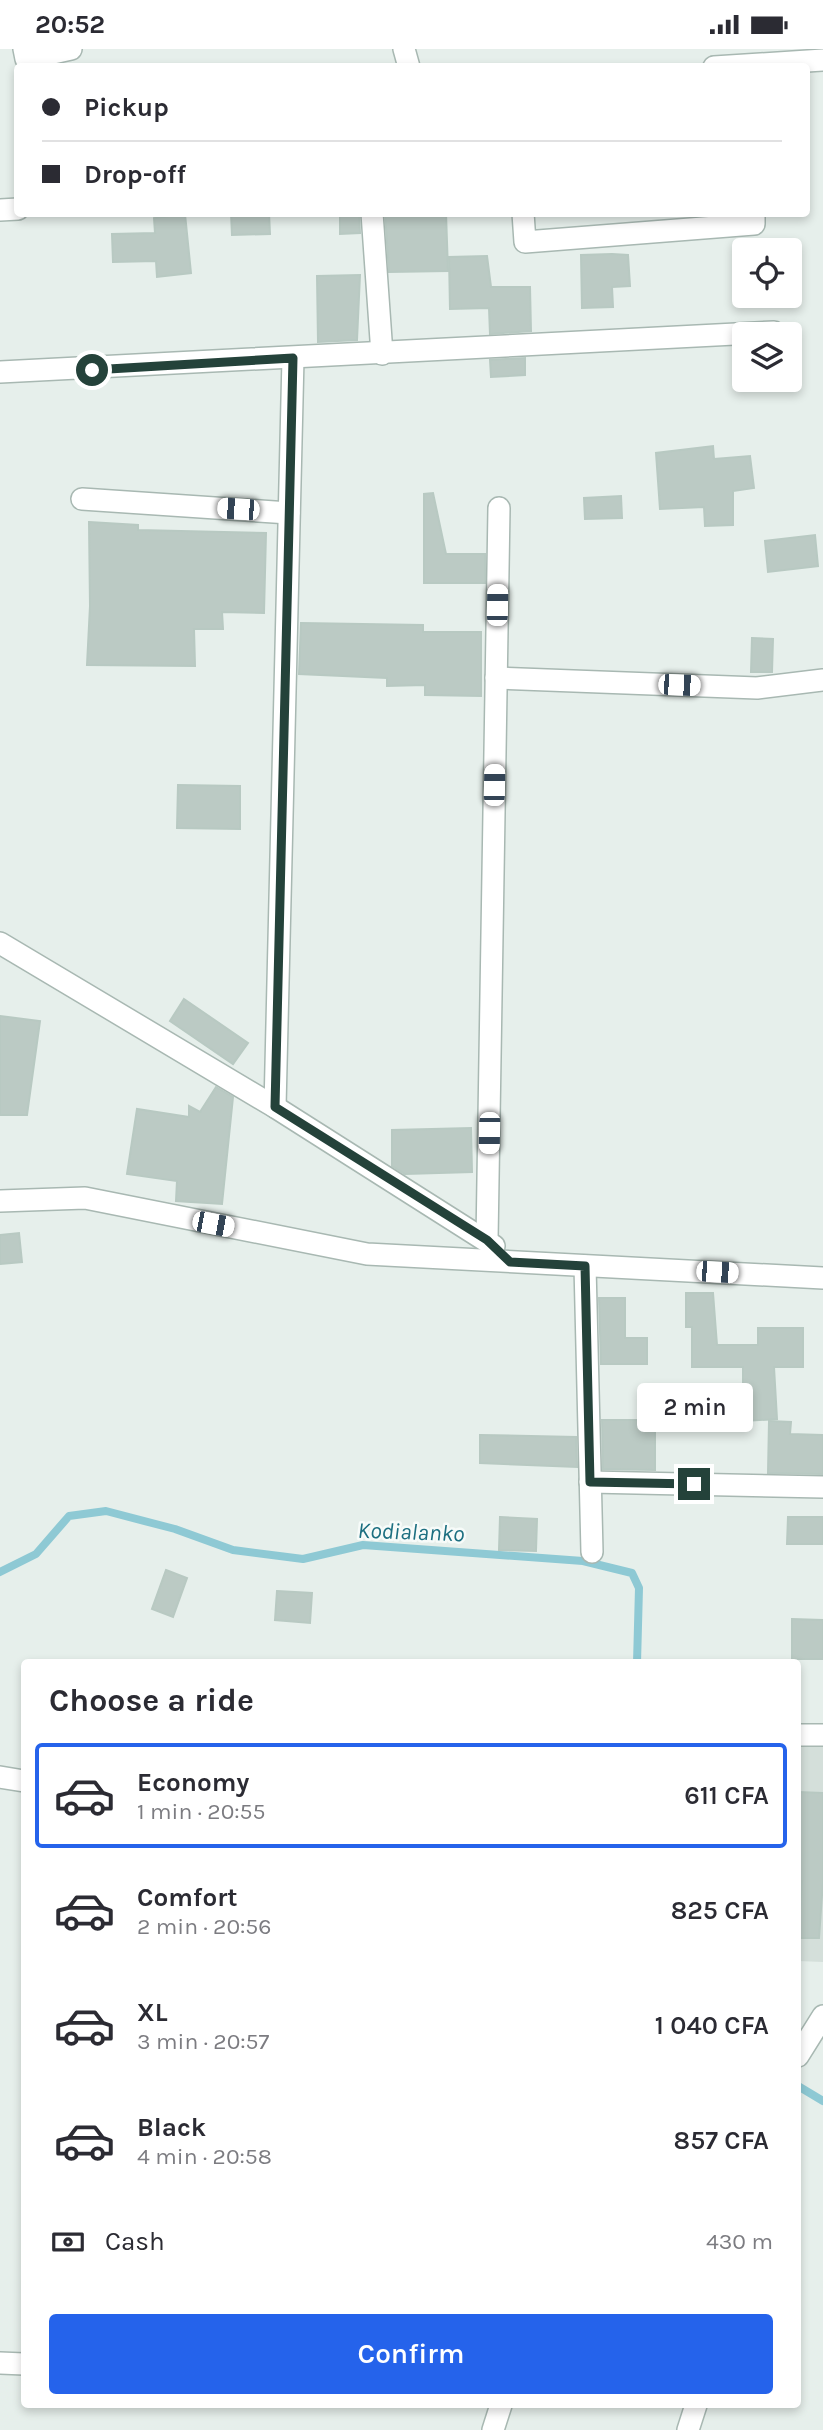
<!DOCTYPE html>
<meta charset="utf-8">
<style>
:root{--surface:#fff;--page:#f2f2f3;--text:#2b2b33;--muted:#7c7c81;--line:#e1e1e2;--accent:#2563eb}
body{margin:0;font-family:Karla,sans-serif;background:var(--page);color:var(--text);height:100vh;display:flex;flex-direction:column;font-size:26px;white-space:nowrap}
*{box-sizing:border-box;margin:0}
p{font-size:23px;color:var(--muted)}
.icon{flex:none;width:38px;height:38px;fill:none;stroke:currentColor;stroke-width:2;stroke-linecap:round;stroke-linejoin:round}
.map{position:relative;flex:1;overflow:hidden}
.details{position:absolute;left:21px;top:1610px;width:780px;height:749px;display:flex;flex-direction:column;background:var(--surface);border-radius:7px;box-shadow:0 4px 10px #0003}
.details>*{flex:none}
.banner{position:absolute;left:14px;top:14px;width:796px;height:154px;border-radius:7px;box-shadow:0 4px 10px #0003;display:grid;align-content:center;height:154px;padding:0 28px;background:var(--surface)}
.controls{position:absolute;left:732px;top:189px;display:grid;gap:14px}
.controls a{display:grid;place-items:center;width:70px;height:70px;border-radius:7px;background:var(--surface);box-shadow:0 4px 10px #0003;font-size:35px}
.end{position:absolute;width:32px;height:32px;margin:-16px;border:9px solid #24423a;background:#fff;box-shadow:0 0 0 4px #fff}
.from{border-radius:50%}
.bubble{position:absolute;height:49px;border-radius:7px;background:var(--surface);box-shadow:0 4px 10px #0003;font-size:23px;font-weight:600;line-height:49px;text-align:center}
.car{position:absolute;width:21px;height:42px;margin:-21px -10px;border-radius:9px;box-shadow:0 0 5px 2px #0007;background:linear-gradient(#fff 24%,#345 0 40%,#fff 0 76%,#345 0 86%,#fff 0)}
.banner b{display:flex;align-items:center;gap:24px;height:66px;font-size:26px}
.banner b+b{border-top:2px solid var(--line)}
.banner i{width:18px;height:18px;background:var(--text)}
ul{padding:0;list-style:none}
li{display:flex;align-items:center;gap:21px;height:105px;margin:0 14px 10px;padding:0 14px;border:4px solid transparent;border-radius:7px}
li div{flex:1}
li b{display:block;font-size:26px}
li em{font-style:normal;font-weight:600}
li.on{border-color:var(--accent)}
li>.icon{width:63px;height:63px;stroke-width:1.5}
h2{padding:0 28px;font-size:32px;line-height:84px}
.pay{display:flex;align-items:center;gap:18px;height:77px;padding:0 28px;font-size:26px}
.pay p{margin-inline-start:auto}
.primary-button{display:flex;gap:14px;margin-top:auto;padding:14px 28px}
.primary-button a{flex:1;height:80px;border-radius:7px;background:var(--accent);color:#fff;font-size:28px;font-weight:600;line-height:80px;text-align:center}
.status{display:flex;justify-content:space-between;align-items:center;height:49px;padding:0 35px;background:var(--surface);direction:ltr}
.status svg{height:19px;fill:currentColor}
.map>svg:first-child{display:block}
.built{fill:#d4dfda}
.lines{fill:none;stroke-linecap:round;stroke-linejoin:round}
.stream{stroke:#8ec9d4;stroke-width:8}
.building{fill:#bbcac4;stroke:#b8c9c2;stroke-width:2}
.minor-casing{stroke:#a8b8b2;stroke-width:24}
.tertiary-casing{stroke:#a8b8b2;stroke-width:24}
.minor{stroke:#fff;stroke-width:21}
.tertiary{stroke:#fff;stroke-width:21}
.route{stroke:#24423a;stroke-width:9}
.labels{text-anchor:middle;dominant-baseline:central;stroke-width:5;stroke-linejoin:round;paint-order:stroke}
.water-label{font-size:23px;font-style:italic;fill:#1c6f80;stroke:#f7fbf9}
</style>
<div class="status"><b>20:52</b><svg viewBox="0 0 49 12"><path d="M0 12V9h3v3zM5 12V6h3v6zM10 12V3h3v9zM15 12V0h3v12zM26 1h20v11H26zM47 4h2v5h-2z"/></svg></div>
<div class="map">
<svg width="823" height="2381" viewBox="0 0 823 2381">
<rect width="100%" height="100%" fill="#e6efeb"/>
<path class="built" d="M798,1695L823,1696V1913L798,1912Z"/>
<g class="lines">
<g class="stream">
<path d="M0,1523L36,1505L69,1467L106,1462L175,1480L233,1501L303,1510L363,1496L583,1512L632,1524L639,1539L637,1614"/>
<path d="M798,2037L823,2052"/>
</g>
</g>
<g class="building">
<path d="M231,164H269L270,185L232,186Z"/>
<path d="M340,164H359L360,184L340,185Z"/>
<path d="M385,164H446L448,222L389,223Z"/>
<path d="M185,165L191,224L157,228L156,212L113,213L112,185L155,184L154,169Z"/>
<path d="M612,205L628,206L630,237L612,238L613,258L582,259L581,206Z"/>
<path d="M487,207L491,238H530L531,282L490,285L489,259L450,260L449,208Z"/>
<path d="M360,226L357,291L318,293L317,227Z"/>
<path d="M525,309V326L491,328L490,311Z"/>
<path d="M713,397L714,410L750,407L754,439L733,442V476L705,477L704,458L660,460L656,404Z"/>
<path d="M433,444L446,505H485V534H424V445Z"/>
<path d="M621,447L622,469L585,470L584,449Z"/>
<path d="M89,473L138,476V481L266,484L264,564L222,563L223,580H194L195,617L87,616L90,557Z"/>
<path d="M815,486L818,517L768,523L765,492Z"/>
<path d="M301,574L423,576V583H481V647L425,646V636L387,637V629L299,625Z"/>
<path d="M752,589L773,590L772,623H751Z"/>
<path d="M178,736L240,737V780L177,779Z"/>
<path d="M184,950L248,994L233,1015L170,972Z"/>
<path d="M0,967L40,972L27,1066H0Z"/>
<path d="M216,1038L233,1048L222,1155L176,1152L177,1132L127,1125L137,1060L189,1068V1057L200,1063Z"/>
<path d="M471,1079L472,1123L405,1125L392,1117V1081Z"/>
<path d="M19,1184L22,1213L0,1215V1186Z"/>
<path d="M686,1244H713L717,1296H758V1279H803V1318H774L777,1370L743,1372V1318H692V1278H686Z"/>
<path d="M599,1249H625V1289H647V1315H601Z"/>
<path d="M602,1371H655V1421L603,1420Z"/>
<path d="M769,1372L791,1373L790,1385L823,1386V1425L768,1424Z"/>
<path d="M480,1386L576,1388L577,1418L480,1414Z"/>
<path d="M500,1468L537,1470L536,1502L499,1501Z"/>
<path d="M788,1468H823V1495H787Z"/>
<path d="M166,1521L187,1529L173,1568L152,1560Z"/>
<path d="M277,1542L312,1544L310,1574L275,1571Z"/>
<path d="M792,1570L823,1571V1610H792Z"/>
<path d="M798,1743L823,1744V1832L819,1889H798L802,1832H798Z"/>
</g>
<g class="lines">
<g class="minor-casing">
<g id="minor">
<path d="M24,0L26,10L71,0"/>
<path d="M404,0L409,18"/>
<path d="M714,18L823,11"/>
<path d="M0,161L18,160"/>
<path d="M372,164L382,305"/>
<path d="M523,164L525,193L754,175V164"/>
<path d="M0,323L774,283"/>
<path d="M82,450L289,464"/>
<path d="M496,629L757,639L823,631"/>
<path d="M0,894L275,1058L494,1197"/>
<path d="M275,1058L293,309"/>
<path d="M0,1152L85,1149L367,1205L823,1229"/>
<path d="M487,1191L499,459"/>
<path d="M585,1217L592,1503"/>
<path d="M590,1433L823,1438"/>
<path d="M798,1686H823"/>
<path d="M0,1728L24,1732"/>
<path d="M0,2314L24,2315"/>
<path d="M493,2381L501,2356"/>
</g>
</g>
<g class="tertiary-casing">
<g id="tertiary">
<path d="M798,2007L823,1967"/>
<path d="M688,2381L696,2356"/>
</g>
</g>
<use href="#minor" class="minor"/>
<use href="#tertiary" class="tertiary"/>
</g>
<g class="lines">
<path class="route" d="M92,321L293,309L275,1058L487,1191L510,1213L585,1217L590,1433L694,1435"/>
</g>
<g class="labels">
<g class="water-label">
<text transform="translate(411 1483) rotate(2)">Kodialanko</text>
</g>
</g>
</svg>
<div class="controls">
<a><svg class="icon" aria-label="locate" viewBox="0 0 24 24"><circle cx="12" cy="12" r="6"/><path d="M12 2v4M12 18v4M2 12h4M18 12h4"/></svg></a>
<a><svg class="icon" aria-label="layers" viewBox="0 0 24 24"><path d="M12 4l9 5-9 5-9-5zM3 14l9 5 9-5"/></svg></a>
</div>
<i class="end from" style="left:92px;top:321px"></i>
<i class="end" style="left:694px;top:1435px"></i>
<div class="bubble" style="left:637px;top:1334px;width:116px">2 min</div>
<i class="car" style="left:238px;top:460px;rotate:274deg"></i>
<i class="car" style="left:497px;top:556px;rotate:1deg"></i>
<i class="car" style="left:679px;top:636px;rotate:92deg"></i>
<i class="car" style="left:494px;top:736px;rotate:1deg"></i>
<i class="car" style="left:489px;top:1084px;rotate:181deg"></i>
<i class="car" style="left:213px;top:1175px;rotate:101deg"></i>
<i class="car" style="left:717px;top:1223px;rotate:93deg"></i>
<div class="banner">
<b><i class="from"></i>Pickup</b>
<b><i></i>Drop-off</b>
</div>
<section class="details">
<h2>Choose a ride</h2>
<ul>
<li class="on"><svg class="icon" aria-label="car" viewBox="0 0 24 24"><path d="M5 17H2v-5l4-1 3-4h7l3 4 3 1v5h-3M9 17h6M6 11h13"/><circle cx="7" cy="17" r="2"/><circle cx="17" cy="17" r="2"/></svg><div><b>Economy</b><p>1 min · 20:55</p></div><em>611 CFA</em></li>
<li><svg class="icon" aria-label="car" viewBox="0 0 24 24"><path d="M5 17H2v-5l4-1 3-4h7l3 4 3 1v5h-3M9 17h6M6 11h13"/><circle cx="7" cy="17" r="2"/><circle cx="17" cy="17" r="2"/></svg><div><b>Comfort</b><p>2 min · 20:56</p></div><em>825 CFA</em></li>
<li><svg class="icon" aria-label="car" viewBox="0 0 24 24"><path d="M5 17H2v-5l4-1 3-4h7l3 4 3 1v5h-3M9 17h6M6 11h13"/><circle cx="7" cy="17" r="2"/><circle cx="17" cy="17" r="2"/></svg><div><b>XL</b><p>3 min · 20:57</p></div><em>1 040 CFA</em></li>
<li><svg class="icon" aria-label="car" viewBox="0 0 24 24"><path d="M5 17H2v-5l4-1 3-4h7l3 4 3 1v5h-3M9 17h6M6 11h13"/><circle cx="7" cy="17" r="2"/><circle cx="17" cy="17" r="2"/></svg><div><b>Black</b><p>4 min · 20:58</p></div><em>857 CFA</em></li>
</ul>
<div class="pay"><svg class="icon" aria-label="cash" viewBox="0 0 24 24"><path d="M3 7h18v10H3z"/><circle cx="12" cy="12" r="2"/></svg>Cash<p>430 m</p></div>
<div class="primary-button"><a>Confirm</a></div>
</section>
</div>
